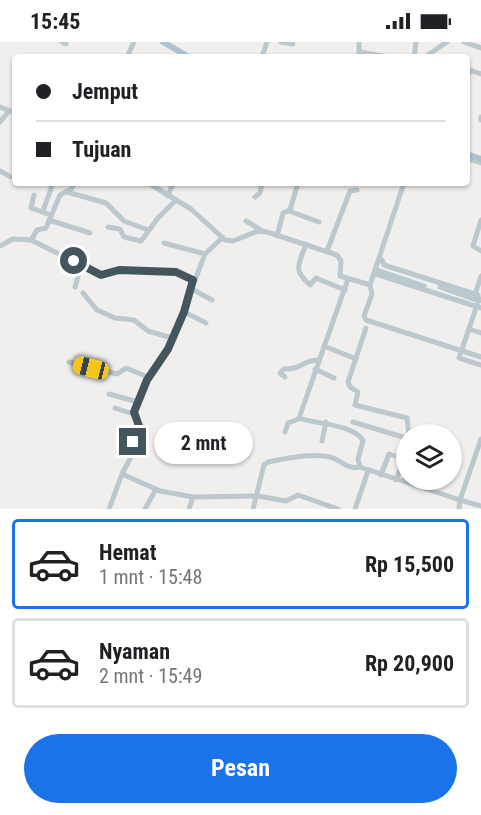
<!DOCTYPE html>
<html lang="id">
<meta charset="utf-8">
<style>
:root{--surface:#fff;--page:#f6f6f6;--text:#202124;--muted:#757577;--line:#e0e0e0;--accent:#1a73e8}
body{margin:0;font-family:"Roboto Condensed",sans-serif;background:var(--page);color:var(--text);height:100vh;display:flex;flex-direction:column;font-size:22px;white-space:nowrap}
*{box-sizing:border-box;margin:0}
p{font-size:20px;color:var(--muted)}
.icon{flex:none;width:33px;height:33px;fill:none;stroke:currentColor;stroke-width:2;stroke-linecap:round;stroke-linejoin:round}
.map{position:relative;height:467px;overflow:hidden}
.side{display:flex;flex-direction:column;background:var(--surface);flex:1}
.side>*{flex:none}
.guide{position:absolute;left:12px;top:12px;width:458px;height:132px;border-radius:6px;box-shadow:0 2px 4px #0004;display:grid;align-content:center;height:132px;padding:0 24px;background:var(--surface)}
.controls{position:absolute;left:396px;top:382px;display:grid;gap:12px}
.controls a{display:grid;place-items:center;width:66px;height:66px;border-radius:50%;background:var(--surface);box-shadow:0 2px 4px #0004;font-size:30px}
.end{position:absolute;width:27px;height:27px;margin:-14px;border:8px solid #45555d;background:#fff;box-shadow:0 0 0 3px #fff}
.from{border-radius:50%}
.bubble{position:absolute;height:42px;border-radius:21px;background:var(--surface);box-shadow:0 2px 4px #0004;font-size:20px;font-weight:700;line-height:42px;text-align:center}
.car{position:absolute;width:18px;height:36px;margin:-18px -9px;border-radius:8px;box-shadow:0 0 4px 2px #0007;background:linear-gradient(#f5c518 24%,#345 0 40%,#f5c518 0 76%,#345 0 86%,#f5c518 0)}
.guide b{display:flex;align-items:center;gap:21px;height:57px;font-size:22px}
.guide b+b{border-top:2px solid var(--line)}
.guide i{width:15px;height:15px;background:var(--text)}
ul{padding:10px 0 0;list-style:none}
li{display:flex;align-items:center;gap:18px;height:90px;margin:0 12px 9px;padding:0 12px;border:3px solid var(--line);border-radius:6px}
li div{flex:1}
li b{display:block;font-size:22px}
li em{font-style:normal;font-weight:700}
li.current{border-color:var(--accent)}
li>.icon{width:54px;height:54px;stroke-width:1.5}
.action{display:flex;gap:12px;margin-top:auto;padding:12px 24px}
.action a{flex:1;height:69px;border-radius:36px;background:var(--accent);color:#fff;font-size:24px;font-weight:700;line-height:69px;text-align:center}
.status{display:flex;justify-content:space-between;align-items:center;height:42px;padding:0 30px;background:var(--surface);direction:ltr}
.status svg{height:16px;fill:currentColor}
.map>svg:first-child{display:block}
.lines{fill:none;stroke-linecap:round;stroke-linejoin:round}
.minor{stroke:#bbc8ce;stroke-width:5}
.major{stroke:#acc3cf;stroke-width:6}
.route{stroke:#45555d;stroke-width:8}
</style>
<div class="status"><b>15:45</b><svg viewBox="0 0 49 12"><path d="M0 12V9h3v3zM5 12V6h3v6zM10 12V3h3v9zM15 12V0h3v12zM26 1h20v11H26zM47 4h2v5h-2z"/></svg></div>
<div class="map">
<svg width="481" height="467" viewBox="0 0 481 467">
<rect width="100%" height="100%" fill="#f1eeee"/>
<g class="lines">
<g class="minor">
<path d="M62,0L66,2"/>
<path d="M281,0L293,2"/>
<path d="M464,0L481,6"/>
<path d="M359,10L390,15"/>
<path d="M127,15L134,0"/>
<path d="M262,15L267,0"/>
<path d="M359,15V0"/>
<path d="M414,15L416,0"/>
<path d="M425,15L447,0"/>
<path d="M466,27L481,32"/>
<path d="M466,38L470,28"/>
<path d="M0,65L15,71"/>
<path d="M481,75V78"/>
<path d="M0,80L9,69"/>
<path d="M466,116L481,121"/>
<path d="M0,129L11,135"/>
<path d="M148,141L191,167L225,198L233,199L258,189L267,190L337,213L341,219L340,234L370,243L404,141"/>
<path d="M67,150L106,161L124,179L148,188"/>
<path d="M34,153L31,166L51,173"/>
<path d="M168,154L173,141"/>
<path d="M255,155L260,151L262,141"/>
<path d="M43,169L53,141"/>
<path d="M289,169L319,180"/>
<path d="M49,178L90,191"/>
<path d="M481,178L473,204L481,209"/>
<path d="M246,179L261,188"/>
<path d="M108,185L120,187L124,195L141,199L158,176L176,158"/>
<path d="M277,194L283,171L290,168L298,141"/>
<path d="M222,196L205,212L167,311C151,330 142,349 133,372L139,384L133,398V411L122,432L160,449L193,455L258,454L286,459L298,453L338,467"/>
<path d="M31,198L81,223L75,245"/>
<path d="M164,201L205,212"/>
<path d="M306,202C299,223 292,227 310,243L316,236L345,248"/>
<path d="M0,204L13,197L31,198L37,188L46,186L60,153L71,147L75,141"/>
<path d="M327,209L350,149L357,148"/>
<path d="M382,218L384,223L478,253L477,256L481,257"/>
<path d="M81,223L101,233L127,228L180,231L193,238"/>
<path d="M377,228L424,244"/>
<path d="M376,232L481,266"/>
<path d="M348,237L299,376C314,382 355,382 363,399L358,417L360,425L460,458L459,467"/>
<path d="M370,243L372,252L364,274L366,278L481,315"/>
<path d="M440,245L479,259"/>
<path d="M190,246L212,258"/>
<path d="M83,251L97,268L115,276L134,278L148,289L172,296"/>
<path d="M475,253L481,234"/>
<path d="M477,263L459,316L481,323"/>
<path d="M184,270L206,281"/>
<path d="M366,286L348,340L350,345L358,350L355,363L407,376L409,393"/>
<path d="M469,287L481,291"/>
<path d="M324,304L356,317"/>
<path d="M69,320L117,332L126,326L148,335"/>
<path d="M315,327L334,336"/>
<path d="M285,335L280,331L284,327C301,328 303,318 318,318"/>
<path d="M109,352L138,360"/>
<path d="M115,366L133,372"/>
<path d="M353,380L406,396"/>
<path d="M285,390L288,381L299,377"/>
<path d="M481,397L460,458L481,464"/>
<path d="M322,399L326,380"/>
<path d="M381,433L389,412L404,417"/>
<path d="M396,438L406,411"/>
<path d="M109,467L122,432"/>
<path d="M145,467L156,447"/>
<path d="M189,467L193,455"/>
<path d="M253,467L264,423L268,420C288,416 309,411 330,415C342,418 346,428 360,425"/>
<path d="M355,467L368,429"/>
</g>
<g class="major">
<path d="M163,0L189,15"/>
<path d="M466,112L481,117"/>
</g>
</g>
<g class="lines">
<path class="route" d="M74,219L101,233L119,228L176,230L193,238L184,270L168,307L147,338L134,370L139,384L133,400"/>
</g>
</svg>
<div class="controls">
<a><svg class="icon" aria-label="layers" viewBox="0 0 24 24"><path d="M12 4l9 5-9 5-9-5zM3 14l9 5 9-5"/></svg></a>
</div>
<i class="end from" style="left:74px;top:219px"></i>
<i class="end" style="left:133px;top:400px"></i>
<div class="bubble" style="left:154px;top:380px;width:99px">2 mnt</div>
<i class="car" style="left:91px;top:326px;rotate:284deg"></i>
<div class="guide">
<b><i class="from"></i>Jemput</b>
<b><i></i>Tujuan</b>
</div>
</div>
<section class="side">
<ul>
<li class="current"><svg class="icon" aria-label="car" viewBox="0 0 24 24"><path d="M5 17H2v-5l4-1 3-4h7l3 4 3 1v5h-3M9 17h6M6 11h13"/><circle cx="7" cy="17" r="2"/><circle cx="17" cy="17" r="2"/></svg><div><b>Hemat</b><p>1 mnt · 15:48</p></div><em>Rp 15,500</em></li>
<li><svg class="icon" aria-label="car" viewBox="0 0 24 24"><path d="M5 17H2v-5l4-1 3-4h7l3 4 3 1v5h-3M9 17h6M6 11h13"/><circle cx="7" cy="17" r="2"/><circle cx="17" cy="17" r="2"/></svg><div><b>Nyaman</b><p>2 mnt · 15:49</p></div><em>Rp 20,900</em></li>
</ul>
<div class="action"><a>Pesan</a></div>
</section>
